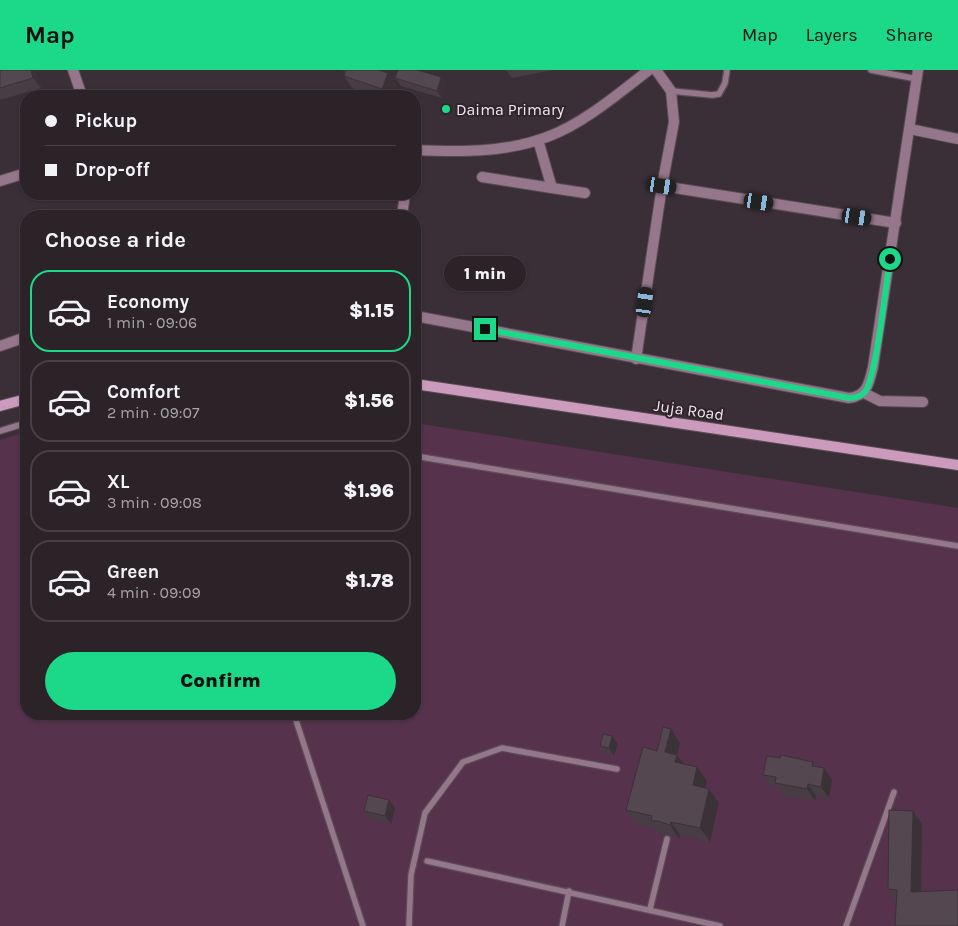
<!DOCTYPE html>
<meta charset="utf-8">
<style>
:root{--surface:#2c2329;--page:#342b31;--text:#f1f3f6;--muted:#a6a4a8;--line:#484046;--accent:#1bd988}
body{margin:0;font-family:Karla,sans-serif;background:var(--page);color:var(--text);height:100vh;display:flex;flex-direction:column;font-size:19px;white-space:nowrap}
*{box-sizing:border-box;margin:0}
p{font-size:16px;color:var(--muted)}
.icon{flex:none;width:28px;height:28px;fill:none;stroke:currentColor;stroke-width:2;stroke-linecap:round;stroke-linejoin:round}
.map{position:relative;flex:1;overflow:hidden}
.details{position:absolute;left:20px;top:140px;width:401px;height:510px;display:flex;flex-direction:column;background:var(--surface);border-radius:20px;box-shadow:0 1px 4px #0004,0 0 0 1px var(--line)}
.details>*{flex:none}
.banner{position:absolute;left:20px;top:20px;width:401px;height:110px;border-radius:20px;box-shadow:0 1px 4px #0004,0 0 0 1px var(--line);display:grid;align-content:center;height:110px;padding:0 25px;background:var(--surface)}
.end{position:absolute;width:22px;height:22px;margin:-11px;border:6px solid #1bd988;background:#111;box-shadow:0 0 0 2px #111}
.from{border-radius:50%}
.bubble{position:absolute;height:35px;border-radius:18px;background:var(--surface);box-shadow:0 1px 4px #0004,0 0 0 1px var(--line);font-size:16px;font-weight:800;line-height:35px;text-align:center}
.car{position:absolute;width:15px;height:30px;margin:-15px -8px;border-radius:6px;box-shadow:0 0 4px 1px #0007;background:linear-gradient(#222 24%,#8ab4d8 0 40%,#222 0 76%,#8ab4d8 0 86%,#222 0)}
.banner b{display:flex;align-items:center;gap:18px;height:48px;font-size:19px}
.banner b+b{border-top:1px solid var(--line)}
.banner i{width:12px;height:12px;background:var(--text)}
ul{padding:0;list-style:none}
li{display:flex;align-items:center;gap:15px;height:82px;margin:0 10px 8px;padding:0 15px;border:2px solid var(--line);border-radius:20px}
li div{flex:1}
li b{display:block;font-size:19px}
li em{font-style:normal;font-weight:800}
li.current{border-color:var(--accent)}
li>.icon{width:45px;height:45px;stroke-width:1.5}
h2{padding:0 25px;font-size:22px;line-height:60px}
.cta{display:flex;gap:10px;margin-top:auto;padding:10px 25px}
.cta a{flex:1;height:58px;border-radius:30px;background:var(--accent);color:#111;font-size:20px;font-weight:800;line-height:58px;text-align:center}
header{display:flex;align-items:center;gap:30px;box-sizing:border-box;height:70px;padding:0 25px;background:var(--accent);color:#111}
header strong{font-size:24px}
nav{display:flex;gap:28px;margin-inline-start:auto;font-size:18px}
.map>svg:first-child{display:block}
.green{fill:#57324d}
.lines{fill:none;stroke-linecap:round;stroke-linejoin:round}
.lane-casing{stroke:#584c54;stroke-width:8}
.street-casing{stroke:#584c54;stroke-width:12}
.secondary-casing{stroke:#584c54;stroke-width:12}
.lane{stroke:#95768b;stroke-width:5.5}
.street{stroke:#95768b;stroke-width:10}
.secondary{stroke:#cc9abd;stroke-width:10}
.wall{fill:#483d45}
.shaded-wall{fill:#3b3238}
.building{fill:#544750;stroke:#3b3238}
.route{stroke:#1bd988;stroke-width:6}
.poi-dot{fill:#1bd988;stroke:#31252d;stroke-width:2}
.labels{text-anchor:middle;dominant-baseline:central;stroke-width:4;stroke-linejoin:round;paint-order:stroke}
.poi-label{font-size:16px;fill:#efe7ec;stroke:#31252d;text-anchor:start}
.street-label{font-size:16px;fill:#efe7ec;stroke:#31252d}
</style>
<header>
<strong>Map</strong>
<nav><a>Map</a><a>Layers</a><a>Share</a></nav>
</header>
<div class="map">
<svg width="958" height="856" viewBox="0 0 958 856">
<rect width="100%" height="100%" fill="#3b2f37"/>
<path class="green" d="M415,353L958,438V856H0V370L26,362V644H415Z"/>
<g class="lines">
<g class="lane-casing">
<g id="lane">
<path d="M871,0L917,9"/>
<path d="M671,21L712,25L719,24L725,13L727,0"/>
<path d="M0,361L26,353"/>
<path d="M415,386L958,476"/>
<path d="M294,644L363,856"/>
<path d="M427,791L720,856"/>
<path d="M650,839L667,769"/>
<path d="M409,856L411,805L425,743L463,692L502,678L617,699"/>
<path d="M562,856L569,821"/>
<path d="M846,856L894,722"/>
</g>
</g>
<g class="street-casing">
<g id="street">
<path d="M73,0L82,26"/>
<path d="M910,59L958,69"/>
<path d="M415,80C459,82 505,83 547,67C583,54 619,23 649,0"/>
<path d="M482,107L552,118L538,70"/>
<path d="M0,111L26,103"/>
<path d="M662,116L896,153"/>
<path d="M552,118L585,123"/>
<path d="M402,146L405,124"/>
<path d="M25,168L26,172"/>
<path d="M415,246L849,328C867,326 869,314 873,297L918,0"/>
<path d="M0,276L26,267"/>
<path d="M636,289L662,116L674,52L671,21L656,0"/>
<path d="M864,323L880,331L923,332"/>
</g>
</g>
<g class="secondary-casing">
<g id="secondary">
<path d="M415,314L958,395"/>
<path d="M0,336L26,329"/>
</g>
</g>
<use href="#lane" class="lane"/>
<use href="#street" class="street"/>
<use href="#secondary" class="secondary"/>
</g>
<g class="wall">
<path d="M0,0H35L41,18L0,30Z"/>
<path d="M340,0H378L388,3L396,15L392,26H378L352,18L344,6L345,1Z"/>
<path d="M506,0H553L512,8Z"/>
<path d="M441,7L446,15L442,28L401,16L395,8Z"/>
<path d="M612,666L618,674L614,686L605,684L600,676Z"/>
<path d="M680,673L677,685L684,694L707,711L705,718L709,719L719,733L710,772L680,765L679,769L668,764L661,765L656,759L636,754L626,740L657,681Z"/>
<path d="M780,688L813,692L816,697L824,698L832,710L829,728L816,726L815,731L783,725L778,717L771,716L763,705Z"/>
<path d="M395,738L391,754L369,748L364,741Z"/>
<path d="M922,754L921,821L896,832L888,819Z"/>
</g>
<g class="shaded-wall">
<path d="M31,0H35L41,18L33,8Z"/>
<path d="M388,3L396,15L392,26H388L382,19Z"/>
<path d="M441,7L446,15L442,28L437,21Z"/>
<path d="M671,659L680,673L677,685L687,698L685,706L665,682Z"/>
<path d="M612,666L618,674L614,686L609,678Z"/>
<path d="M697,697L707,711L702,729L693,715Z"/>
<path d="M824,698L832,710L829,728L821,717Z"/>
<path d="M808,714L816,726L815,731L807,719Z"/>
<path d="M709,719L719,733L710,772L700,758Z"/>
<path d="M389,730L395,738L391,754L385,746Z"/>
<path d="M913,741L922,754L921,835L911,822Z"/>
<path d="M671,752L680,765L679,769L670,755Z"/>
</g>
<g class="building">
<path d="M0,0H31L33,8L0,18Z"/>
<path d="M346,0H378L388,3L382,19L344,6Z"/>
<path d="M398,0H417L441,7L437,21L395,8Z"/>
<path d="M663,657L671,659L665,682L677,685L675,692L697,697L693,715L709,719L700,758L671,752L670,755L658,751H651L652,746L626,740L643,677L657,681Z"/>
<path d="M603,664L612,666L609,678L600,676Z"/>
<path d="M781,685L813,692L812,696L824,698L821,717L808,714L807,719L775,713L776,707L763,705L767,686L780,688Z"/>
<path d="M368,725L389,730L385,746L364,741Z"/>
<path d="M889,740L913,741L911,822L958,820V856H895L897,820L888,819Z"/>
</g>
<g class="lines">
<path class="route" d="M485,259L849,328C854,328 859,327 864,323C876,312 886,212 890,189"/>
</g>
<circle class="poi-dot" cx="446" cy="39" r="5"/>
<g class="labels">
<g class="poi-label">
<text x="456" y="39">Daima Primary</text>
</g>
<g class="street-label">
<text transform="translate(689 340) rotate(8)">Juja Road</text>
</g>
</g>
</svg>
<i class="end from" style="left:890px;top:189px"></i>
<i class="end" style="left:485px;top:259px"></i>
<div class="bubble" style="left:444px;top:186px;width:82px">1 min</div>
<i class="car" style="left:662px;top:116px;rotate:99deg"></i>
<i class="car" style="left:759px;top:132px;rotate:99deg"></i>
<i class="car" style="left:857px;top:147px;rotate:99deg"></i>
<i class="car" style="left:645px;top:232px;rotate:8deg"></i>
<div class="banner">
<b><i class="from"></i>Pickup</b>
<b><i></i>Drop-off</b>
</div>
<section class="details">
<h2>Choose a ride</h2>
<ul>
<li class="current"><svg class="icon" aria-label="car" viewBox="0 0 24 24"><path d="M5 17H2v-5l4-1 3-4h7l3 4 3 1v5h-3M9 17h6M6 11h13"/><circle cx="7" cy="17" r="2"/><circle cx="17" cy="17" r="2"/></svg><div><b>Economy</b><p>1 min · 09:06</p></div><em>$1.15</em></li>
<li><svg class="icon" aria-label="car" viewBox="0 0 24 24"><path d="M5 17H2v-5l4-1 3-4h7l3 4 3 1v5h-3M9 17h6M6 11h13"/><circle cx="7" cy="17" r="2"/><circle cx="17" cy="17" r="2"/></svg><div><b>Comfort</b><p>2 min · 09:07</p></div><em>$1.56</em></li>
<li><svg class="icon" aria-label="car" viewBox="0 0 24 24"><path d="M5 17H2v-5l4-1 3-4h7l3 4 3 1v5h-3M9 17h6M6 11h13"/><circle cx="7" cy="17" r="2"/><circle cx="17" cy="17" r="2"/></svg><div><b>XL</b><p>3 min · 09:08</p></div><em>$1.96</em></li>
<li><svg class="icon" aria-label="car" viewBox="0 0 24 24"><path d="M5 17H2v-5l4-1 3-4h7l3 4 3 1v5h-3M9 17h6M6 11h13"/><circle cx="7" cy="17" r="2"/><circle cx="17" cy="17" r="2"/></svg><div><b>Green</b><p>4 min · 09:09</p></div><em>$1.78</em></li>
</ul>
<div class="cta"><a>Confirm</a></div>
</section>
</div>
